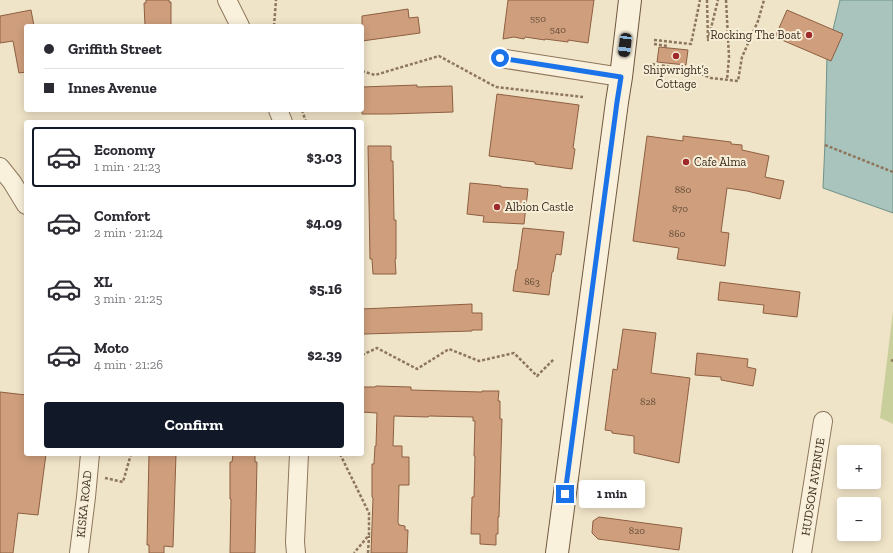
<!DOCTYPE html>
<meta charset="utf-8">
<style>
:root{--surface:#fff;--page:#f7f7f7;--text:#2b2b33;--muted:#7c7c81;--line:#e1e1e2;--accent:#111827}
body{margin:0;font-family:"Zilla Slab",serif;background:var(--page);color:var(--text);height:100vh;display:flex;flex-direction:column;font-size:15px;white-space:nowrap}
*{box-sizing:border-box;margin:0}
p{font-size:13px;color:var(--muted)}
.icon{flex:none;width:22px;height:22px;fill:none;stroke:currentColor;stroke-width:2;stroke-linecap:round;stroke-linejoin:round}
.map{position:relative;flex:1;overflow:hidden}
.sheet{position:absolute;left:24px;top:120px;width:340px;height:336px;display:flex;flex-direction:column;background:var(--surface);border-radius:4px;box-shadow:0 2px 10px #0003}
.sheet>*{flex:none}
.top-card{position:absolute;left:24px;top:24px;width:340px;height:88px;border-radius:4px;box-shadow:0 2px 10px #0003;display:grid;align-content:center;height:88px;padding:0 20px;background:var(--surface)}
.buttons{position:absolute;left:837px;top:445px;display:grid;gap:8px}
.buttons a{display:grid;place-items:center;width:44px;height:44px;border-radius:4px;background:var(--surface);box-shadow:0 2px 10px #0003;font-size:20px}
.end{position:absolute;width:18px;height:18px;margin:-9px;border:5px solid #1a73e8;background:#fff;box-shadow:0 0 0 2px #fff}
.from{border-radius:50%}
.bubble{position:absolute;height:28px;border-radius:4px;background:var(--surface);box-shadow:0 2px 10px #0003;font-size:13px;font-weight:800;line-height:28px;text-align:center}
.car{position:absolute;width:12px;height:24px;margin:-12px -6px;border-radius:5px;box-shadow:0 0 3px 1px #0007;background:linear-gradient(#222 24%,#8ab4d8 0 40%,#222 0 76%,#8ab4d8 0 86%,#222 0)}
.top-card b{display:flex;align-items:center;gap:14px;height:38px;font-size:15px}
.top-card b+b{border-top:1px solid var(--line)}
.top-card i{width:10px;height:10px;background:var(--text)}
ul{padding:7px 0 0;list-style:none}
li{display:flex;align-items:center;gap:12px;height:60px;margin:0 8px 6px;padding:0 12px;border:2px solid transparent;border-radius:4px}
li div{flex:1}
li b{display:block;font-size:15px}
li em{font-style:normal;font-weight:800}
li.active{border-color:var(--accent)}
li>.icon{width:36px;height:36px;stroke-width:1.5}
.button{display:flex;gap:8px;margin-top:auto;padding:8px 20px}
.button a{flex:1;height:46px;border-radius:4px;background:var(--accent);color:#fff;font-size:16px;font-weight:800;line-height:46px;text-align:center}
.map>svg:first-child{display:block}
.green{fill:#c9cf9b}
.water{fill:#a9c4bc;stroke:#6f938a}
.building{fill:#cf9f7d;stroke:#8d5f41}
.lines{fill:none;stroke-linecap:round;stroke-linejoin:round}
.street-casing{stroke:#8d765c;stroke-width:20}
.secondary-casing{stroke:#6f573f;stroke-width:24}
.path{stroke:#8d765c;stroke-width:2.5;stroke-dasharray:3 2;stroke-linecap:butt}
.street{stroke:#faf1dc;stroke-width:18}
.secondary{stroke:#faf1dc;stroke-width:22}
.route{stroke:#1a73e8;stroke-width:5}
.poi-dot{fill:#9e2a2b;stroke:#f7eed8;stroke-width:1.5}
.labels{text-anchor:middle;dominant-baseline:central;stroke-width:4;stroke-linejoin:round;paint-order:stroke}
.number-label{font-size:10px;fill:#624a37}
.poi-label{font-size:12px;fill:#3d2e20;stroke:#f7eed8;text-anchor:start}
.street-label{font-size:12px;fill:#3d2e20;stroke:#f7eed8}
</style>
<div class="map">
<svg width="893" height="553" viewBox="0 0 893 553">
<rect width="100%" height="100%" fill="#f0e4c8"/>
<path class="green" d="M893,311V424L880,418Z"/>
<path class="water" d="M840,0H893V213L823,188L825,142L827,55Z"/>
<g class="building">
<path d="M146,0H169V2H171V26H145L144,3H146Z"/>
<path d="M508,0H594L588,43L568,40V42L545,39V40L525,37L524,39L514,37L503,39Z"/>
<path d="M408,9L409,18L418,17L420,33L362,41V16Z"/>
<path d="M31,10L34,26H26V72L19,73L13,41L0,43V16Z"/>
<path d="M787,10L843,34L831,61L775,37Z"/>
<path d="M659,47L688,50L686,65L657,62Z"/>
<path d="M417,85V87L452,86L453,112L389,114H362V87Z"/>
<path d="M497,94L579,105L573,148L575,149L572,169L535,164V162L489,156Z"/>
<path d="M647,136L683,141V136L731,142V144L742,145V150L769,156L765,177L784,181L780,199L747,191L727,188L721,232L729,233L725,266L677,259L679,248L633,241Z"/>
<path d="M368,146H391V161H393L394,220H396V259H395L396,274H373L372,259H370Z"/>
<path d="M470,183L501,186V187L528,189L524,224L483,222L484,216L467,214Z"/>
<path d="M523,228L564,232L561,255L556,254L553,272H552L549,295L513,291L516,270H517Z"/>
<path d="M720,282L800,292L797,317L763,313L764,305L718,300Z"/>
<path d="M472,304V313H482V330H472V331L364,334L363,333H362V309Z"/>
<path d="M623,329L656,333L651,373L690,378L679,463L634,453V436L612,433V431L605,430L613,369L617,370Z"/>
<path d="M697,353L748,359L747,367L756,369L753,386L721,380V377L695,375Z"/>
<path d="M376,386L411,387V390L482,392V391H499L498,401H500V419H502L499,517H498V534H496V545L480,544V534H471L472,497H474L475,456H474L475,421H473V417L429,416L428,417L394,416L393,446H402V457H409V485H399L398,523L399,524V525L405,526V530H408L407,553H371L373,498L372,497V464H374L375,446H376L377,413L362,412V387H375Z"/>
<path d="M0,392L26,395V454H46L38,515L18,513L13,553H0Z"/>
<path d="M149,454H176L173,547L164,546V553H149V545H147Z"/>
<path d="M233,454H255V462H257L255,553H230L231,499H230V462H232Z"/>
<path d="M599,517L682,528L679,550L598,539L592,533L593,521Z"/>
</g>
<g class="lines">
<g class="street-casing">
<g id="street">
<path d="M227,0L240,26"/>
<path d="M500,58L621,77"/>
<path d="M278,110L283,122"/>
<path d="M0,167L12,182L26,205"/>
<path d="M79,553L86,497L90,454"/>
<path d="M296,553L295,542L299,454"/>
<path d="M802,553L823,421"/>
</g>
</g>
<g class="secondary-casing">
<path id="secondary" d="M557,553L617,102L621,77L630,0"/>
</g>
<g class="path">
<path d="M707,0L708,40L718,0"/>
<path d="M726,0L729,57L727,80"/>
<path d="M274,26L276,0"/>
<path d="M654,40L691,44L700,0"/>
<path d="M654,44L667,46L666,48"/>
<path d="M652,64L695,71L711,78L738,81L742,57L758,21L764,0"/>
<path d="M362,71L375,75L439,56L496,87L583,97"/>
<path d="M302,110L306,122"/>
<path d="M825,145L893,172"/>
<path d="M362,355L377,348L417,369L449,349L479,361L514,353L537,376L554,359"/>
<path d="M891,360L893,361"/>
<path d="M340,454L369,513V535L354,553"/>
<path d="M105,478L123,482L131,454"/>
<path d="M368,553L369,536"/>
</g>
<use href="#street" class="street"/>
<use href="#secondary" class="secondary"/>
</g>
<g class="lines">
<path class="route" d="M500,58L621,77L617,102L565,494"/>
</g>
<g class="poi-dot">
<circle cx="809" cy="35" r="4"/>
<circle cx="676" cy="56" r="4"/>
<circle cx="686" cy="162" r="4"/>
<circle cx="497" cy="207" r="4"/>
</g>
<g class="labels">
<g class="number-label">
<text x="538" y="19">550</text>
<text x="558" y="30">540</text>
<text x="683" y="190">880</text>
<text x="680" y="209">870</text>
<text x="677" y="234">860</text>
<text x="532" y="282">863</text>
<text x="648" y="402">828</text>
<text x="637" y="531">820</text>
</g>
<g class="poi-label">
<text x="801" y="35" text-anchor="end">Rocking The Boat</text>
<text x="676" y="70" text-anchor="middle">Shipwright’s<tspan x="676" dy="14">Cottage</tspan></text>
<text x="694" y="162">Cafe Alma</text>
<text x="505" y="207">Albion Castle</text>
</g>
<g class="street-label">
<text transform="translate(813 487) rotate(-81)">HUDSON AVENUE</text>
<text transform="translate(84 504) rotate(-84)">KISKA ROAD</text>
</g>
</g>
</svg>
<div class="buttons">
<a>+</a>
<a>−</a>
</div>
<i class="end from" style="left:500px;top:58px"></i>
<i class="end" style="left:565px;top:494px"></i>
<div class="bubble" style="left:579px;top:480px;width:66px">1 min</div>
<i class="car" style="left:625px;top:45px;rotate:187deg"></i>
<div class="top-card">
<b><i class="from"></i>Griffith Street</b>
<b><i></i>Innes Avenue</b>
</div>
<section class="sheet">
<ul>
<li class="active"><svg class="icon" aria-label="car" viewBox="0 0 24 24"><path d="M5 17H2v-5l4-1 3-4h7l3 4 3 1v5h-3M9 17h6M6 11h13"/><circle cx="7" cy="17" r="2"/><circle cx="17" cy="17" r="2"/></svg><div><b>Economy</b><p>1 min · 21:23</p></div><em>$3.03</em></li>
<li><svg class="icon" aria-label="car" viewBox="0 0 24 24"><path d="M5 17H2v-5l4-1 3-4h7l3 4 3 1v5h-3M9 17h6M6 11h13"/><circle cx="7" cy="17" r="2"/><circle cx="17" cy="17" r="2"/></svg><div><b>Comfort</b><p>2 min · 21:24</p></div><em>$4.09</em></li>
<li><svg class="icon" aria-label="car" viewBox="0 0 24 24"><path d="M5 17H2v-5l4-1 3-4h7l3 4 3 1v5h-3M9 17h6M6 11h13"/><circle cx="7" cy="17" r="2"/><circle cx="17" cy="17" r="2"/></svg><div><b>XL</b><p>3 min · 21:25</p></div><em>$5.16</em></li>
<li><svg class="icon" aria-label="car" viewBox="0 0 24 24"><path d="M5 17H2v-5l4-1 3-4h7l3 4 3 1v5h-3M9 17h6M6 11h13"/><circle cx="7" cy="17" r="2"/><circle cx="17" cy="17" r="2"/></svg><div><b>Moto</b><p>4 min · 21:26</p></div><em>$2.39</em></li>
</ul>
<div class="button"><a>Confirm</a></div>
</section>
</div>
